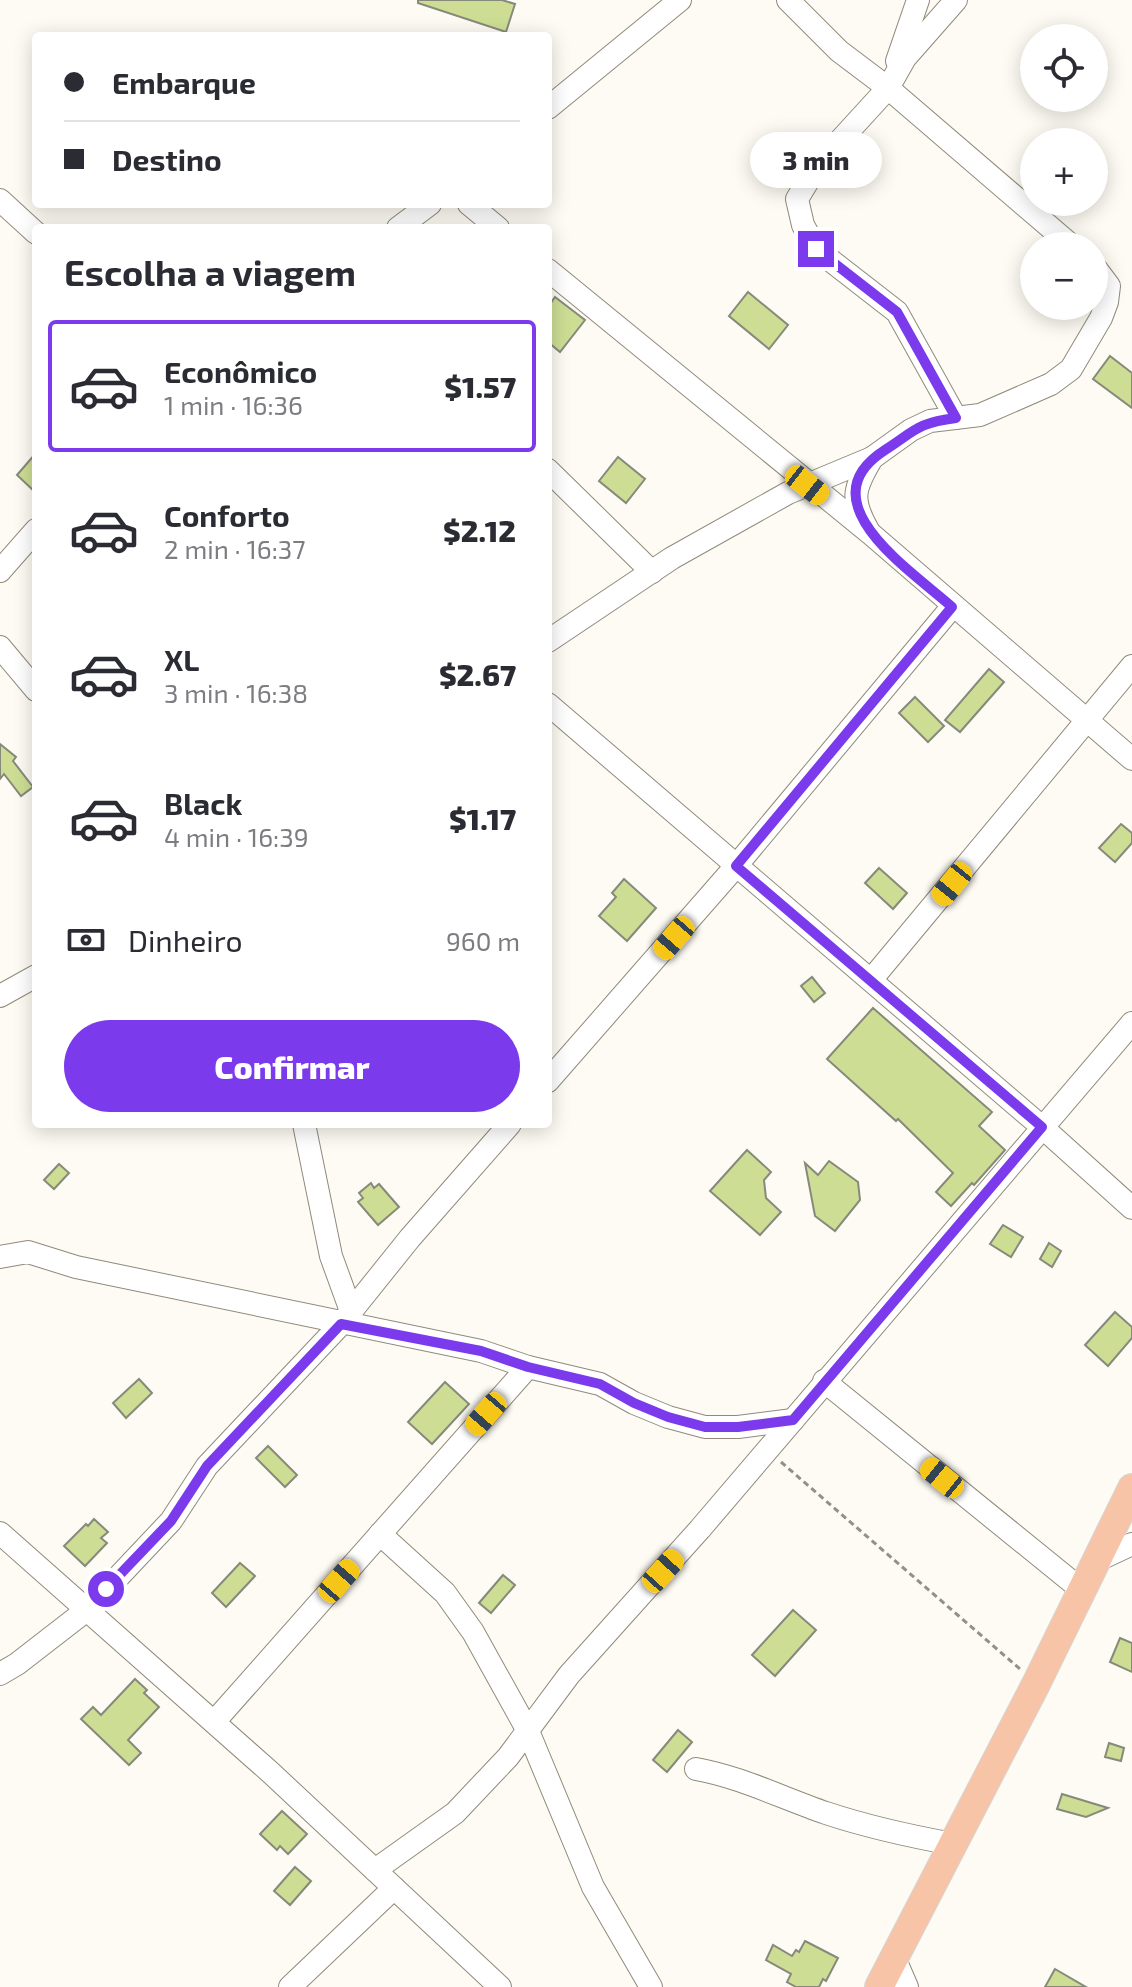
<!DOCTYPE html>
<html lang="pt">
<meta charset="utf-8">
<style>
:root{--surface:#fff;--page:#f7f7f7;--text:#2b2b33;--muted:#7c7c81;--line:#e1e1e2;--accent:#7c3aed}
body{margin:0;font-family:"Exo 2",sans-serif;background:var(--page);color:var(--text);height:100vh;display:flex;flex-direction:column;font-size:30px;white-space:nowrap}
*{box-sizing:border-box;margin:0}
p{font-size:26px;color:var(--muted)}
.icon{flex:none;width:44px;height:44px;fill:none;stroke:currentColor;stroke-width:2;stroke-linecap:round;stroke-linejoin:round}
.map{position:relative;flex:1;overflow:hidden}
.side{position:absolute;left:32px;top:224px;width:520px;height:904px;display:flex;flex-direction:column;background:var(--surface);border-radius:8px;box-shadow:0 4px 20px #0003}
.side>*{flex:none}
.hud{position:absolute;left:32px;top:32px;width:520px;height:176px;border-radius:8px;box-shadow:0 4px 20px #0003;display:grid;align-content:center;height:176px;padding:0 32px;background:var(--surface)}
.buttons{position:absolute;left:1020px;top:24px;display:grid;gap:16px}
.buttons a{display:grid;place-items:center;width:88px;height:88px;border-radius:50%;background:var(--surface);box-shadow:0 4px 20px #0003;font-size:40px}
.end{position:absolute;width:36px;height:36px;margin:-18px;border:10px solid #7c3aed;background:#fff;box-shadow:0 0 0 4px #fff}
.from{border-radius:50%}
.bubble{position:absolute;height:56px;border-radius:28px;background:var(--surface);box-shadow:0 4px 20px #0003;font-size:26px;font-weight:800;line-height:56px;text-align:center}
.car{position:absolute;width:24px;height:48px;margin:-24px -12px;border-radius:10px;box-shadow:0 0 6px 2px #0007;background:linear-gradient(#f5c518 24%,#345 0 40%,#f5c518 0 76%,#345 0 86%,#f5c518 0)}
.hud b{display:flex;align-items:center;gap:28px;height:76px;font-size:30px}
.hud b+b{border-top:2px solid var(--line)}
.hud i{width:20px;height:20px;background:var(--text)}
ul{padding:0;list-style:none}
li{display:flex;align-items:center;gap:24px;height:132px;margin:0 16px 12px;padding:0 16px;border:4px solid transparent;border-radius:8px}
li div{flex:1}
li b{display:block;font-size:30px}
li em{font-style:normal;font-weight:800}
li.current{border-color:var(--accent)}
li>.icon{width:72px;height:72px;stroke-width:1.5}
h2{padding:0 32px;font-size:36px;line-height:96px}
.pay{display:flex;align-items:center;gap:20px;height:88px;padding:0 32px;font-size:30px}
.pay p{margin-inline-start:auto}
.button{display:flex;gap:16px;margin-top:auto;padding:16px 32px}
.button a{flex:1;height:92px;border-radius:48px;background:var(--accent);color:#fff;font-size:32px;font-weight:800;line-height:92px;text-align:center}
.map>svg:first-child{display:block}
.building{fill:#cdde94;stroke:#868a7b;stroke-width:2}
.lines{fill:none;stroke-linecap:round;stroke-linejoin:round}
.minor-casing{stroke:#918a7b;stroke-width:24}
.major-casing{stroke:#d6d5d4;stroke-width:30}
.path{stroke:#939089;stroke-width:3;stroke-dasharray:6 4;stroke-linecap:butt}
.minor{stroke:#fff;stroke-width:22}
.major{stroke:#f8c4a7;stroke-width:28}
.route{stroke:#7c3aed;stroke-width:10}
</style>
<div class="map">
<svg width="1132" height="1987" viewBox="0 0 1132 1987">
<rect width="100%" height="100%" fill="#fefbf4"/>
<g class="building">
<path d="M418,0H502L515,4L506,32L418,3Z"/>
<path d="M748,292L788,325L769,349L729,316Z"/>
<path d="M555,297L585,320L560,352L548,342V307Z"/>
<path d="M1110,356L1132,373V408L1093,379Z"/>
<path d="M36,453V493L17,475Z"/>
<path d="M618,457L645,479L626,503L599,481Z"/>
<path d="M989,669L1004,682L960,732L945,720Z"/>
<path d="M915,697L944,726L928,742L899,713Z"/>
<path d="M0,744L16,757L13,761L33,787L21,796L4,774L0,779Z"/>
<path d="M1121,824L1132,833V843L1115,862L1099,848Z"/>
<path d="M879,868L907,893L893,909L865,883Z"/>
<path d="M624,879L656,908L627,941L599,916L616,897L612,893Z"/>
<path d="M812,977L825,993L814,1002L801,986Z"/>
<path d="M873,1008L992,1112L979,1126L1005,1150L974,1185L972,1183L951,1206L936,1192L953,1173L898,1119L896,1121L827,1059Z"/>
<path d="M747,1150L771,1172L764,1180L766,1198L781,1212L760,1235L710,1191Z"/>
<path d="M829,1161L858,1182L860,1200L835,1231L815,1216L805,1163L818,1175Z"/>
<path d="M59,1164L69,1173L54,1189L44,1180Z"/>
<path d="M371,1183L374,1188L379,1184L399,1207L378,1225L358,1202L363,1198L359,1193Z"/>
<path d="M1003,1225L1023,1237L1011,1257L990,1244Z"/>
<path d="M1049,1243L1061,1251L1052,1267L1040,1259Z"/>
<path d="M1115,1312L1132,1327V1338L1108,1366L1085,1345Z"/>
<path d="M139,1379L152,1393L126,1418L113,1403Z"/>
<path d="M445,1382L469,1404L432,1444L408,1422Z"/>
<path d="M268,1446L297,1475L285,1487L256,1458Z"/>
<path d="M94,1519L108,1532L101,1538L107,1543L85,1566L64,1546L86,1524L88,1526Z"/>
<path d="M240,1563L255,1576L226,1607L212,1593Z"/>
<path d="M503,1575L515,1585L491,1613L479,1603Z"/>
<path d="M793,1610L816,1630L775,1676L752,1655Z"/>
<path d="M1120,1638L1132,1643V1672L1110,1662Z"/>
<path d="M135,1679L147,1690L144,1693L159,1707L128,1740L141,1753L129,1765L81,1719L93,1707L101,1715Z"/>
<path d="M678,1730L692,1742L667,1772L653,1760Z"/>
<path d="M1109,1743L1124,1748L1121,1761L1105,1757Z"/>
<path d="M1062,1794L1108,1808L1086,1817L1057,1809Z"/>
<path d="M282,1811L307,1834L288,1854L280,1846L277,1850L260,1834Z"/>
<path d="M295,1867L311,1881L290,1905L274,1891Z"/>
<path d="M805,1941L838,1958L826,1981L823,1979L819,1987H796L787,1982L791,1974L766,1960L773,1945L792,1956L796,1950L799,1952Z"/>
<path d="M1055,1969L1086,1987H1045Z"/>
</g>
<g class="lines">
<g class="minor-casing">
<g id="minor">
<path d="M788,0L839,51L888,88L1072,246"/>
<path d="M956,0L905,58L888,88L835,146L811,176L797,199L803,225L816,249L897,312L956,418"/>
<path d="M897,61L918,0"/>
<path d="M548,108L680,0"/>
<path d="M0,200L36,233"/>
<path d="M469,204L498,228"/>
<path d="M398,228L430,204"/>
<path d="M548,270L871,534L1132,759"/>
<path d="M548,470L652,572"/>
<path d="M868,530C850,499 854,488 872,458"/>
<path d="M0,571L36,530"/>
<path d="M548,641L672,558L788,493L872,458L911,430L930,421L980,415L1051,384L1071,369L1101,318L1107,302L1109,286L1094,266"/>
<path d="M0,647L36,690"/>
<path d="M548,704L1042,1127L1132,1208"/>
<path d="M871,980L1132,666"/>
<path d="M0,996L36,976"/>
<path d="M548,1081L736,866L952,607"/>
<path d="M304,1124L331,1256L351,1311"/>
<path d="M0,1257L28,1252L76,1267L481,1351L528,1367L600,1384L634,1403L668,1417L705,1427H738L793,1420"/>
<path d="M824,1381L1083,1591"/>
<path d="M0,1533L270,1772L500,1987"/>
<path d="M380,1534L445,1593L473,1632L528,1731L593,1887L651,1987"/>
<path d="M1098,1560L1132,1544"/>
<path d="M0,1674L17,1664L88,1609L171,1521L207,1466L341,1324L410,1238L510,1124"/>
<path d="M214,1722L528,1367"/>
<path d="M696,1769C741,1777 782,1798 826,1813C868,1827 909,1836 953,1844"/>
<path d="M375,1870L455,1813L508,1757L569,1675L700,1529L1132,1023"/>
<path d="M894,1957L907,1987"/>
<path d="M290,1987L394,1888"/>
</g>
</g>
<g class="major-casing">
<path id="major" d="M879,1987L1036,1684L1132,1488"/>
</g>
<path class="path" d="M781,1462L1020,1669"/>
<use href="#minor" class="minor"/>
<use href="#major" class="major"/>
</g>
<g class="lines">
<path class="route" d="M106,1589L171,1521L207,1466L341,1324L481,1351L528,1367L600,1384L634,1403L668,1417L705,1427H738L793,1420L1042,1127L736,866L952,607C912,571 804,502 885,450C916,430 917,423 956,418L897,312L816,249"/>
</g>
</svg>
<div class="buttons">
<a><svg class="icon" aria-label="locate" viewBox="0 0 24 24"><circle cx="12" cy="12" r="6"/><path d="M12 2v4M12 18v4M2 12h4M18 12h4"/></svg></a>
<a>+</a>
<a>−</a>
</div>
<i class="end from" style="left:106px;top:1589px"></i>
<i class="end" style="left:816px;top:249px"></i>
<div class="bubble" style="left:750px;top:132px;width:132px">3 min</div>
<i class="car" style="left:807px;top:485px;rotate:128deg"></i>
<i class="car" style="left:952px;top:884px;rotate:219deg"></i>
<i class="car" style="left:674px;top:938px;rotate:221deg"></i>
<i class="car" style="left:486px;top:1414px;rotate:221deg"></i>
<i class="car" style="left:942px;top:1478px;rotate:309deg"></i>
<i class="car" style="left:663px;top:1571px;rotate:42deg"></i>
<i class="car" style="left:339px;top:1581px;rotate:41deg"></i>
<div class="hud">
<b><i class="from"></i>Embarque</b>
<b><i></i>Destino</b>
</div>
<section class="side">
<h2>Escolha a viagem</h2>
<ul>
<li class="current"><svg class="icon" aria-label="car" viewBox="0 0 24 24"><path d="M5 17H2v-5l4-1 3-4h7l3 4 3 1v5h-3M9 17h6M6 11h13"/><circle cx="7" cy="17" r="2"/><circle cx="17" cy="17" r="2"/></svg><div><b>Econômico</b><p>1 min · 16:36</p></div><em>$1.57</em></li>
<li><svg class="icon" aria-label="car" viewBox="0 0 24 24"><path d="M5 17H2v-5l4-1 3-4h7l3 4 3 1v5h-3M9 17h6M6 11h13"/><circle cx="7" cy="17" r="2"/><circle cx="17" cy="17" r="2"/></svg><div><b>Conforto</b><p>2 min · 16:37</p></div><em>$2.12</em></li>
<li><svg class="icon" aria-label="car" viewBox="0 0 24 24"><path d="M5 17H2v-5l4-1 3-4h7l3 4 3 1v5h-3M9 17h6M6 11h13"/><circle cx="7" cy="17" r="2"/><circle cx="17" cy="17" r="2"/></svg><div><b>XL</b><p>3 min · 16:38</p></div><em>$2.67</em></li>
<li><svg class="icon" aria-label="car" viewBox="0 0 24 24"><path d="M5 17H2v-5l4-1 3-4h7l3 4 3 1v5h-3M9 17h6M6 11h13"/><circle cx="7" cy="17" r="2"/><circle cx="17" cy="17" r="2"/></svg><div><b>Black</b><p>4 min · 16:39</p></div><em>$1.17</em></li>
</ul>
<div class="pay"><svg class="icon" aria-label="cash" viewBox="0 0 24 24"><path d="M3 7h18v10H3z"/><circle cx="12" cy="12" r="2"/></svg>Dinheiro<p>960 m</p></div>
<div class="button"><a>Confirmar</a></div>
</section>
</div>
